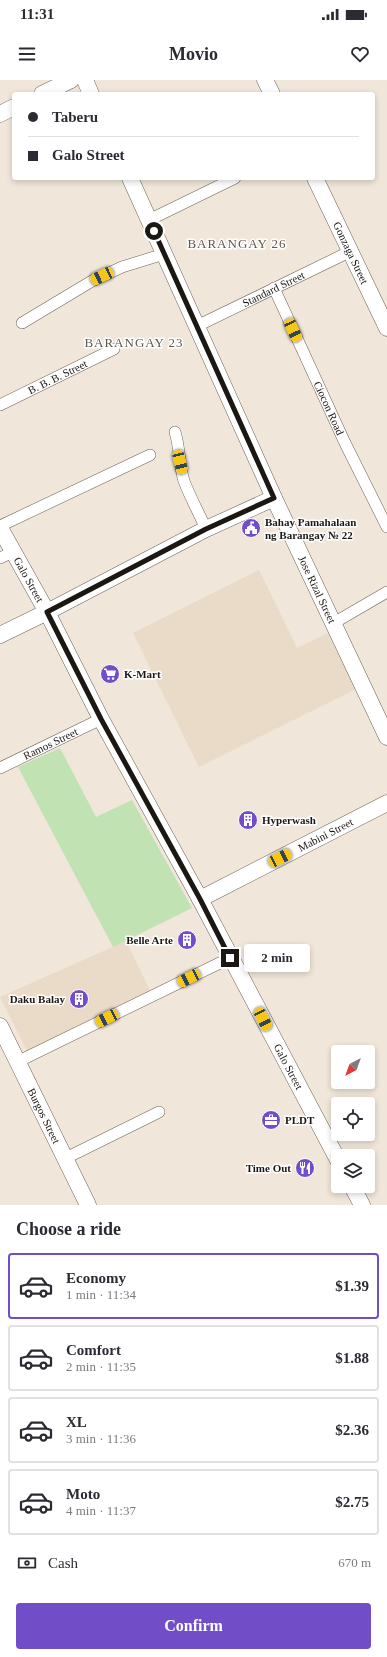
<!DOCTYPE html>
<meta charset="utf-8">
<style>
:root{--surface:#fff;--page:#f2f2f3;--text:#2b2b33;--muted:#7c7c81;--line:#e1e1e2;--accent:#714ec8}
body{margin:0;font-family:Georgia,serif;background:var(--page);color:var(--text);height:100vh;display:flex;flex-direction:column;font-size:15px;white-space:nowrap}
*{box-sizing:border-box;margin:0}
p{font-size:13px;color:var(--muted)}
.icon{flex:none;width:22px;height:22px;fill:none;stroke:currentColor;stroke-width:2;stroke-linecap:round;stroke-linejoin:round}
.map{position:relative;height:1125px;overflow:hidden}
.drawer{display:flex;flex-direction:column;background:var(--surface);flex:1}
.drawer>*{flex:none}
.guide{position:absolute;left:12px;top:12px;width:363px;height:88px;border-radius:4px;box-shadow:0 2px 6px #0003;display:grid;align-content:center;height:88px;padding:0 16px;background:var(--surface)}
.needle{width:26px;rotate:221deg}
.buttons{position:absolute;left:331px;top:965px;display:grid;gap:8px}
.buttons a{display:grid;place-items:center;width:44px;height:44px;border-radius:4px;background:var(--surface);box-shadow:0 2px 6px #0003;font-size:20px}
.end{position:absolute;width:18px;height:18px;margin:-9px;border:5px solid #1b1713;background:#fff;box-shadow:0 0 0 2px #fff}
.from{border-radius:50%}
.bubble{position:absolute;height:28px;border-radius:4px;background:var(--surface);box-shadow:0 2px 6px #0003;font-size:13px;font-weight:700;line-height:28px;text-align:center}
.car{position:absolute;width:12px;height:24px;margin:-12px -6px;border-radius:5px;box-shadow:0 0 3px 1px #0007;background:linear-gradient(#f5c518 24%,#345 0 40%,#f5c518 0 76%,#345 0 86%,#f5c518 0)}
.guide b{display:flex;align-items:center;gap:14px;height:38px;font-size:15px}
.guide b+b{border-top:1px solid var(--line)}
.guide i{width:10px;height:10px;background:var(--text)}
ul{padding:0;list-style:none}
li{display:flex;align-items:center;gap:12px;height:66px;margin:0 8px 6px;padding:0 8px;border:2px solid var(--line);border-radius:4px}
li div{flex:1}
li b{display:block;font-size:15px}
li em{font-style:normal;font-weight:700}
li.selected{border-color:var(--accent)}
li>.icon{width:36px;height:36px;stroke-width:1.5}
h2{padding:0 16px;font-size:18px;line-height:48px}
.pay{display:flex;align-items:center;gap:10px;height:44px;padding:0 16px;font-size:15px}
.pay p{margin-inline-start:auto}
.primary-button{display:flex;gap:8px;margin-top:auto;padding:8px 16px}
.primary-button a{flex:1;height:46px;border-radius:4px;background:var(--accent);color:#fff;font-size:16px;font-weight:700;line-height:46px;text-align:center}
.status{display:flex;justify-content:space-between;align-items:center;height:28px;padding:0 20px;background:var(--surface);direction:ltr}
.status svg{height:11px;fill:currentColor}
header{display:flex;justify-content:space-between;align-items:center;height:52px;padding:0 16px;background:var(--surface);font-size:18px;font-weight:700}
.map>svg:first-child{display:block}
.built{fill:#eadac8}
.green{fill:#c1e2b2}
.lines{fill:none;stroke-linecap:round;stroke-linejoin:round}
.street-casing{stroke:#6d6359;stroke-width:12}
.secondary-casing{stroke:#6d6359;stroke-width:17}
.street{stroke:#fff;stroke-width:11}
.secondary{stroke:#fff;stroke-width:16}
.route{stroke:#1b1713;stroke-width:5}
.labels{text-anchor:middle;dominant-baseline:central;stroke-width:3;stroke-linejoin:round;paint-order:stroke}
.street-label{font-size:11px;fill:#1b1713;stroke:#fff}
.poi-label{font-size:11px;font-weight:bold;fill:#1b1713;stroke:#fff;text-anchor:start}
.quarter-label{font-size:13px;letter-spacing:1px;fill:#5f564c;stroke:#fff}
</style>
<div class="status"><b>11:31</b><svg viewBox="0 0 49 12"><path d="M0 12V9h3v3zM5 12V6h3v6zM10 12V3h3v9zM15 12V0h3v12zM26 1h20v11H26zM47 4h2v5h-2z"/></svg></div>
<header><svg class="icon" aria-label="menu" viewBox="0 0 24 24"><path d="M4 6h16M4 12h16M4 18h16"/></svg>Movio<svg class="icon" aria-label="heart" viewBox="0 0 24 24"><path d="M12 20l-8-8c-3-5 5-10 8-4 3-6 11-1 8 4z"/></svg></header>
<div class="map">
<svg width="387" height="1125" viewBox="0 0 387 1125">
<rect width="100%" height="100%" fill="#f0e6da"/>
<g class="built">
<path d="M259,490L297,568L328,553L356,609L199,687L133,553Z"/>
<path d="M126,861L151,913L28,973L0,917Z"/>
</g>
<path class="green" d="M60,668L96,737L132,720L192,828L113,867L18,687Z"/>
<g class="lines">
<g class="street-casing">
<g id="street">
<path d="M149,140L235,98"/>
<path id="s1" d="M274,208L345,363L387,447"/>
<path d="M22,243L92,201L122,187L164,174"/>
<path id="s2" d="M197,246L349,172"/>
<path id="s3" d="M0,325L114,269"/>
<path d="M175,352C180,368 179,385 184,401C190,417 199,433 206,449"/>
<path d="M0,446L150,375"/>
<path d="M0,478L13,472"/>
<path d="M332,544L387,512"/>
<path id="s4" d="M0,688L101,639"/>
<path d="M17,982L230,878"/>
<path d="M66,1078L159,1032"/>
</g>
</g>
<g class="secondary-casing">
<g id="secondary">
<path d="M85,0L91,14"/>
<path d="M265,0L272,14"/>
<path d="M42,14L71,0"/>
<path d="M0,34L14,27"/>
<path id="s5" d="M130,98L274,418L387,657"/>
<path id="s6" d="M315,98L387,248"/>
<path id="s7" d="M0,448L47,532L101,639L200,819L338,1080"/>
<path d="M0,555L47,532L206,449L274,418"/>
<path id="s8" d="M200,819L387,723"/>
<path id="s9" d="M0,946L88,1125"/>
<path d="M352,1106L362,1125"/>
</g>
</g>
<use href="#street" class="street"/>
<use href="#secondary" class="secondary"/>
</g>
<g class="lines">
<path class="route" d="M154,151L274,418L206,449L47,532L101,639L200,819L230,878"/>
</g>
<defs>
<g id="civic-disc" transform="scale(1)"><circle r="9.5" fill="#714ec8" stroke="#fff"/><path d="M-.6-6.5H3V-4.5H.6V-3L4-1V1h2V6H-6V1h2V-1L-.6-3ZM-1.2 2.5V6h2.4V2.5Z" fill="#fff"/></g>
<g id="supermarket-disc" transform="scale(1)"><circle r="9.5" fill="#714ec8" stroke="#fff"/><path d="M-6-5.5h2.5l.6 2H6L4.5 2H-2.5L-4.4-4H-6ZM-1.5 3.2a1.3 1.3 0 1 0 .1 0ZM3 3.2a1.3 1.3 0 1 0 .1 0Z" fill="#fff"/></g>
<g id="building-disc" transform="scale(1)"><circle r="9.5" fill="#714ec8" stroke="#fff"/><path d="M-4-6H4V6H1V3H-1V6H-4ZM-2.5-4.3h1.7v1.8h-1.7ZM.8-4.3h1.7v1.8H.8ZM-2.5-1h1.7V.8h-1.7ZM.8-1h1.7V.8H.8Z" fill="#fff"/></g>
<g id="office-disc" transform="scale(1)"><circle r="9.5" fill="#714ec8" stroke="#fff"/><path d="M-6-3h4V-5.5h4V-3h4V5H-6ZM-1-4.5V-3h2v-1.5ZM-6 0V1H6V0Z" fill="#fff"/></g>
<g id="restaurant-disc" transform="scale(1)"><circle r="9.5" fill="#714ec8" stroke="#fff"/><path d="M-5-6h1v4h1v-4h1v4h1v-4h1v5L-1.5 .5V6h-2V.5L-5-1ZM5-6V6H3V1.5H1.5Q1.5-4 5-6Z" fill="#fff"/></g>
</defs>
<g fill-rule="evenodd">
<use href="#civic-disc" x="251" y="448"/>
<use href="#supermarket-disc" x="110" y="594"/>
<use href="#building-disc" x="248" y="740"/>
<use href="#building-disc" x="187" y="860"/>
<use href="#building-disc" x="79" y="919"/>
<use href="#office-disc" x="271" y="1040"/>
<use href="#restaurant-disc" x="305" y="1088"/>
</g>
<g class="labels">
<g class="street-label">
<text stroke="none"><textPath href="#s6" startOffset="83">Gonzaga Street</textPath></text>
<text stroke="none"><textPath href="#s2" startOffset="85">Standard Street</textPath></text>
<text stroke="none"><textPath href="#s3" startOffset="64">B. B. B. Street</textPath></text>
<text stroke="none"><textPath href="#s1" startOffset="132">Ciocon Road</textPath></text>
<text stroke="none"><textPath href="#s7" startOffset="59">Galo Street</textPath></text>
<text stroke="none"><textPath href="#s5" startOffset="452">Jose Rizal Street</textPath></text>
<text stroke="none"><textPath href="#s4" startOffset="56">Ramos Street</textPath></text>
<text stroke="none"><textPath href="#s8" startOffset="141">Mabini Street</textPath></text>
<text stroke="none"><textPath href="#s7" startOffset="611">Galo Street</textPath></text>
<text stroke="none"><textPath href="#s9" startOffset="100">Burgos Street</textPath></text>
</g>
<g class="poi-label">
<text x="265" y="442">Bahay Pamahalaan<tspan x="265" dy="13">ng Barangay № 22</tspan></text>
<text x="124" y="594">K-Mart</text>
<text x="262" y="740">Hyperwash</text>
<text x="173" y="860" text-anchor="end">Belle Arte</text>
<text x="65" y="919" text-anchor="end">Daku Balay</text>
<text x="285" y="1040">PLDT</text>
<text x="291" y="1088" text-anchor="end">Time Out</text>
</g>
<g class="quarter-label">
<text x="237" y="163">BARANGAY 26</text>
<text x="134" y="262">BARANGAY 23</text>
</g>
</g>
</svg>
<div class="buttons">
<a><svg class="needle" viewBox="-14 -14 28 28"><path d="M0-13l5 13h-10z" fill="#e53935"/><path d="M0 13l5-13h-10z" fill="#7c7c81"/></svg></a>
<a><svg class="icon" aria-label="locate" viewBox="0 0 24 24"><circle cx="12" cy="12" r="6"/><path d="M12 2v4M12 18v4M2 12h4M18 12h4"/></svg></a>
<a><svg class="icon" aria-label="layers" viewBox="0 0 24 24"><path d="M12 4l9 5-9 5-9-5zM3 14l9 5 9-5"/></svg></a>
</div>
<i class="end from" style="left:154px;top:151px"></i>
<i class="end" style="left:230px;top:878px"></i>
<div class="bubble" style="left:244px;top:864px;width:66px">2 min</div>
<i class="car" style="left:102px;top:196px;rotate:245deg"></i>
<i class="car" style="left:293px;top:250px;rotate:155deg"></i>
<i class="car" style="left:180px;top:382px;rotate:166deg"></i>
<i class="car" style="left:280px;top:778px;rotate:63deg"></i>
<i class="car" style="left:189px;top:898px;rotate:244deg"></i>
<i class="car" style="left:107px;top:938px;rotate:244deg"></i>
<i class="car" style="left:263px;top:939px;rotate:153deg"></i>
<div class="guide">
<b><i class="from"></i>Taberu</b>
<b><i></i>Galo Street</b>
</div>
</div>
<section class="drawer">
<h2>Choose a ride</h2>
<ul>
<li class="selected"><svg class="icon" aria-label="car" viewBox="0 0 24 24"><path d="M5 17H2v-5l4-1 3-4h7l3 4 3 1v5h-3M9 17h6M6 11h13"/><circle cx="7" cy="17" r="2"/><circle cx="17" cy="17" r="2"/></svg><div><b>Economy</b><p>1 min · 11:34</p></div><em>$1.39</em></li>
<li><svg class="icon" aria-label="car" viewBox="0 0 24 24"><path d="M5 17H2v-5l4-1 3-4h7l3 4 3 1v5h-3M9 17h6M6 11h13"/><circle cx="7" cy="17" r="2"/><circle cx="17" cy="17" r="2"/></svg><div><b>Comfort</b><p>2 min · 11:35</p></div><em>$1.88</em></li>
<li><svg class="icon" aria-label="car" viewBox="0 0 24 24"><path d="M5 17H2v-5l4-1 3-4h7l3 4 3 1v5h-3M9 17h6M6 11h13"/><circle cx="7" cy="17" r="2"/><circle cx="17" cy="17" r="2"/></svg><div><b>XL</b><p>3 min · 11:36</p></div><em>$2.36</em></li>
<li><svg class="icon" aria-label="car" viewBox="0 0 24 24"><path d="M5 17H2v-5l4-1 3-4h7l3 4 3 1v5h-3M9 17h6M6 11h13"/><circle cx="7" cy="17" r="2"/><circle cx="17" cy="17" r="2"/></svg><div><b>Moto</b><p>4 min · 11:37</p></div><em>$2.75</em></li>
</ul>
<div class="pay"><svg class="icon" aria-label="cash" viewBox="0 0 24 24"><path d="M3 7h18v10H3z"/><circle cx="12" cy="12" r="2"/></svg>Cash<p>670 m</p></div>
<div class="primary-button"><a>Confirm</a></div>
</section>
